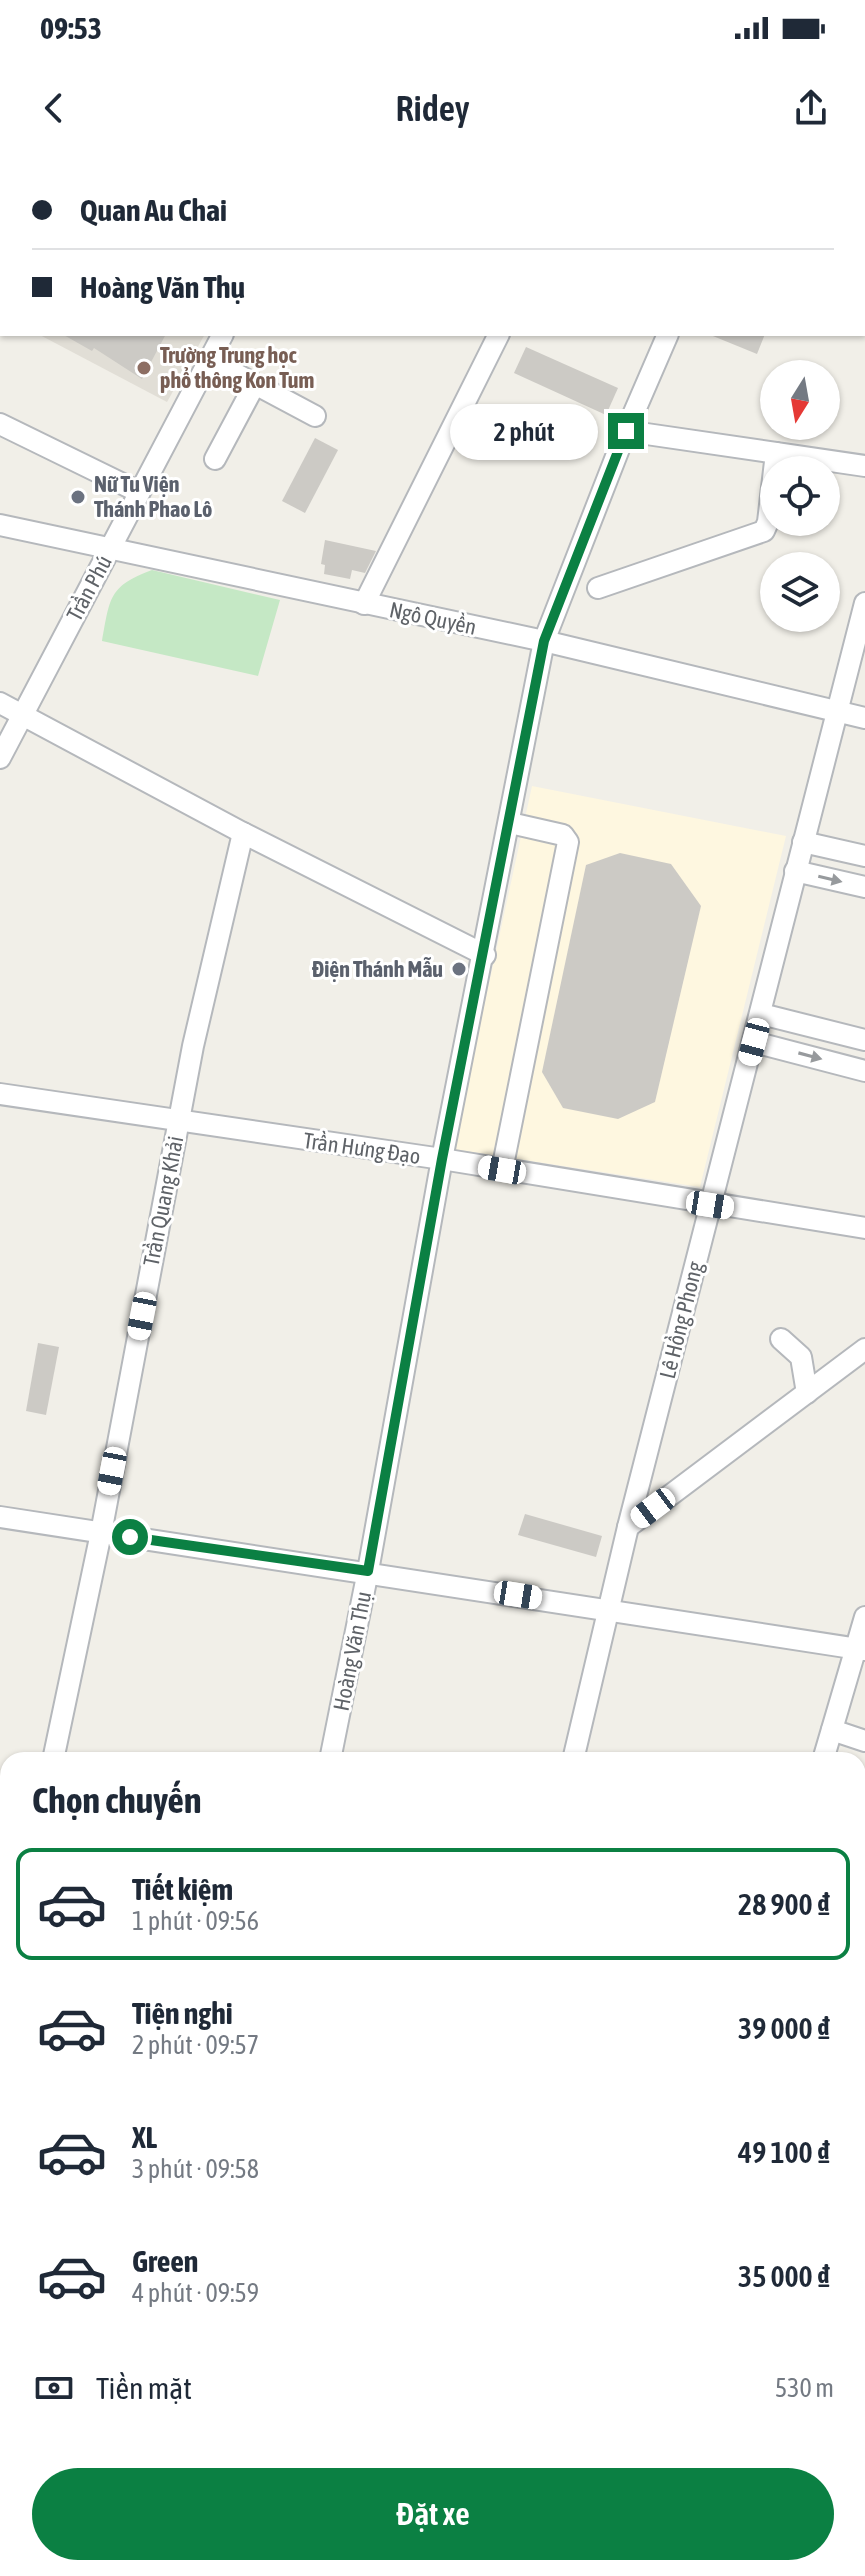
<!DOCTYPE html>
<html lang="vi">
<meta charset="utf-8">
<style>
:root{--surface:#fff;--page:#f6f6f7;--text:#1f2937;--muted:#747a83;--line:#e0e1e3;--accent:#0b8043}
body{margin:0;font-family:"Asap Condensed",sans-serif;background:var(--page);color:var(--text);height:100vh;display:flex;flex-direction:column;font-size:30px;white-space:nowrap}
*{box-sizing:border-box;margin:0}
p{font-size:26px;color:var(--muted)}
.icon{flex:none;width:44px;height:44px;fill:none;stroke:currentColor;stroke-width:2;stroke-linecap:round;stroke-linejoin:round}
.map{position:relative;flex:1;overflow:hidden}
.side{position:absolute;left:0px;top:1592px;width:866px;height:824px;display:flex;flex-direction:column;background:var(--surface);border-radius:24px 24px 0 0;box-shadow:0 2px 6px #0004}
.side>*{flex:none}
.guide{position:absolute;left:0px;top:0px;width:866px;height:176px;box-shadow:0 2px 6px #0004;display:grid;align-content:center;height:176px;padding:0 32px;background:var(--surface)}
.needle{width:52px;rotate:191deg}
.controls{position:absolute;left:760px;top:200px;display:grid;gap:16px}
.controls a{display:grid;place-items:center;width:80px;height:80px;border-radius:50%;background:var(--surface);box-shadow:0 2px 6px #0004;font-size:40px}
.end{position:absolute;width:36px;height:36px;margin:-18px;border:10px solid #0b8043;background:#fff;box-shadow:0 0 0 4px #fff}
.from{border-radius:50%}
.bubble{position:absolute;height:56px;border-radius:28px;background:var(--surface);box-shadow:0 2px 6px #0004;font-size:26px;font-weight:600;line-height:56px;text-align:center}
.car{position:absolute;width:24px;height:48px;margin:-24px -12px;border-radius:10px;box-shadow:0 0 6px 2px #0007;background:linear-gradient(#fff 24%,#345 0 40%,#fff 0 76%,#345 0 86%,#fff 0)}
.guide b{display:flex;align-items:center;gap:28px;height:76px;font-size:30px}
.guide b+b{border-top:2px solid var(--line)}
.guide i{width:20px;height:20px;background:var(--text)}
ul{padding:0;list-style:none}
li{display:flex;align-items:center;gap:24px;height:112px;margin:0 16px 12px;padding:0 16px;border:4px solid transparent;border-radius:16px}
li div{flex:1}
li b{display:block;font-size:30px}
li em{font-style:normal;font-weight:600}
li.current{border-color:var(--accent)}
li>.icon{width:72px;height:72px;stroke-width:1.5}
h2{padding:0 32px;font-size:36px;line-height:96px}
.pay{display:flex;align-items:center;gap:20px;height:88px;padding:0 32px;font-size:30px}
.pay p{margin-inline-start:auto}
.cta{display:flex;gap:16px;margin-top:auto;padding:16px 32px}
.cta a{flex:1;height:92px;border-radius:48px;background:var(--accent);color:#fff;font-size:32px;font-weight:600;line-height:92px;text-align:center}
.status{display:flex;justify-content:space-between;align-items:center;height:56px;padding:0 40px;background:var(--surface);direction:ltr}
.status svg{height:22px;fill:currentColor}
header{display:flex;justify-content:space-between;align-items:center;height:104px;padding:0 32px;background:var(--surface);font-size:36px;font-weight:600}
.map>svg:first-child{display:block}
.commercial{fill:#fef7e0}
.education{fill:#e1ded6}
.green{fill:#c5e8c5}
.building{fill:#cccac5}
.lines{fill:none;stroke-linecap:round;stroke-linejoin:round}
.minor-casing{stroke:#b5b8bc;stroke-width:24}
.minor{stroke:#fff;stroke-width:20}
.oneway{fill:#979a9d}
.route{stroke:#0b8043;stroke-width:10}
.education-dot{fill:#8d6e63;stroke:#fff;stroke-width:3}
.worship-dot{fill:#6b7280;stroke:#fff;stroke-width:3}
.labels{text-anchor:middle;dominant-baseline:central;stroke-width:6;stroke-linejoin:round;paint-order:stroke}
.education-label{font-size:22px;font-weight:bold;fill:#785e54;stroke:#fff;text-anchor:start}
.worship-label{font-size:22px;font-weight:bold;fill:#5b616d;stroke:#fff;text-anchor:start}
.street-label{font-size:22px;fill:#5f6368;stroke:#fff}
</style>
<div class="status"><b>09:53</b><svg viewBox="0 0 49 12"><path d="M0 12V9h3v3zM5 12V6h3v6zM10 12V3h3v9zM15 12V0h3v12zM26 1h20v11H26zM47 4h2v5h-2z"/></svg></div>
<header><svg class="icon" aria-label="back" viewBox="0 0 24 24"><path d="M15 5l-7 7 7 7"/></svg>Ridey<svg class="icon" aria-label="share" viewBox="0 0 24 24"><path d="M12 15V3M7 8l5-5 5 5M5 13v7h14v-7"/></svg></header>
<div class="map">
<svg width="865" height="2416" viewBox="0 0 865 2416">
<rect width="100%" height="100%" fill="#f1efe8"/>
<path class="commercial" d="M532,626L786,676L700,1027L453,989Z"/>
<g class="education">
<path d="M14,0H303L12,2Z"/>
<path d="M2,15V155L0,17Z"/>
<path d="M38,174H205L167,242Z"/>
</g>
<g class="green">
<path d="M152,410L280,440L258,516L102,481C110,439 108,426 152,410Z"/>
<path d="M0,1748L8,1750V2041L0,2043Z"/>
</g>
<g class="building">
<path d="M62,174H166L142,219L94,188L92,191Z"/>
<path d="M708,174H765L757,194Z"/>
<path d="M526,187L618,228L606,255L514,213Z"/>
<path d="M315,278L338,290L305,353L282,341Z"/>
<path d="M325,380L376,391L365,413L352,410L350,419L324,414L325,405L321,404Z"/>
<path d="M620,693L671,704L701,746L655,942L618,959L563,948L542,912L586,705Z"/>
<path d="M38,1183L59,1187L46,1255L26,1251Z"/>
<path d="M525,1354L602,1376L596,1397L518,1375Z"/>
</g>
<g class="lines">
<g class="minor-casing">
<g id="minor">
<path d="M316,2L317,0"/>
<path d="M585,2L586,0"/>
<path d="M743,2L744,0"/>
<path d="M864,151H865"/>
<path d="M210,200L315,256"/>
<path d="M0,264L139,332"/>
<path d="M626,271L865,306"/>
<path d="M215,299L255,224"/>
<path d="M0,365L544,481L865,558"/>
<path d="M598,428L764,371L768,362L776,293"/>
<path d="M364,444L499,174"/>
<path d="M0,543L243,673L485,795"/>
<path d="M0,598L223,174"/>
<path d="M803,682L865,696"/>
<path d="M795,711L865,727"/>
<path d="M761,854L865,880"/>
<path d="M754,882L865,911"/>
<path d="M0,934L442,999L865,1068"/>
<path d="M502,1010L568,682L563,675L510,663"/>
<path d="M781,1179L801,1197L807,1233"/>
<path d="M0,1357L865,1490"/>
<path d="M628,1367L865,1189"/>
<path d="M832,1570L865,1581"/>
<path d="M53,1600L101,1373L193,886L243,673"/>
<path d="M330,1600L368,1411L442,999L544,481L626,271L668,174"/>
<path d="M573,1600L628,1367L865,443"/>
<path d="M823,1600L865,1457"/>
<path d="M0,1646L8,1647"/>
<path d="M858,1763L865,1755"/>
<path d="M858,1796L865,1797"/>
<path d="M858,2035L865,2037"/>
<path d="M0,2174L8,2170"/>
<path d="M858,2294H865"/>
<path d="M360,2416L362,2408"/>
<path d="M500,2416L501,2408"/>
<path d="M689,2416L690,2408"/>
</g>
</g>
<use href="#minor" class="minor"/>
</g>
<defs><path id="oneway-solid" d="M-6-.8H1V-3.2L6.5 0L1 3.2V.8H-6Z" transform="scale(2)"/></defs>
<g class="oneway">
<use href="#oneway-solid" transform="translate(830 719) rotate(13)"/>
<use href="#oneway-solid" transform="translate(810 896) rotate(15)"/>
</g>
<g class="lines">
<path class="route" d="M130,1377L368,1411L442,999L544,481L626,271"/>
</g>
<circle class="education-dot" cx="144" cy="208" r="8"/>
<g class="worship-dot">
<circle cx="78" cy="337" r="8"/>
<circle cx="459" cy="809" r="8"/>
</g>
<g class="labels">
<g class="education-label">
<text x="160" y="195">Trường Trung học<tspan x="160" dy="25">phổ thông Kon Tum</tspan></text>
</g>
<g class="worship-label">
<text x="94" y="324">Nữ Tu Viện<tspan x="94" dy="25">Thánh Phao Lô</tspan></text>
<text x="443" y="809" text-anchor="end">Điện Thánh Mẫu</text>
</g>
<g class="street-label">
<text transform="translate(89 428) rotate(-62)">Trần Phú</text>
<text transform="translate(433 458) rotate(12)">Ngô Quyền</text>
<text transform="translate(362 988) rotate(8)">Trần Hưng Đạo</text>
<text transform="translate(163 1041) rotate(-79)">Trần Quang Khải</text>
<text transform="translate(681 1160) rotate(-76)">Lê Hồng Phong</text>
<text transform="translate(352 1491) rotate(-79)">Hoàng Văn Thụ</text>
</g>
</g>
</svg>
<div class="controls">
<a><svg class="needle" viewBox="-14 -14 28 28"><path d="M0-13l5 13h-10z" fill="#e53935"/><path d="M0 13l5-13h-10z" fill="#747a83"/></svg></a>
<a><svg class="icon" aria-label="locate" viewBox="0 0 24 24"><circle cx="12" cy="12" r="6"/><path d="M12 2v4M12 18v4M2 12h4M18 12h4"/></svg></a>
<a><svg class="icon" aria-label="layers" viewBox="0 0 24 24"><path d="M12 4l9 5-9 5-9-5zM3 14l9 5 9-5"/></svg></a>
</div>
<i class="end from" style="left:130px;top:1377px"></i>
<i class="end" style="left:626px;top:271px"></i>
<div class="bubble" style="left:450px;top:244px;width:148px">2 phút</div>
<i class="car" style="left:754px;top:882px;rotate:195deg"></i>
<i class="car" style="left:502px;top:1010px;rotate:280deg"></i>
<i class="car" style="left:710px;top:1045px;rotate:99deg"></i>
<i class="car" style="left:142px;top:1156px;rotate:191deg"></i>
<i class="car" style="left:112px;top:1311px;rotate:191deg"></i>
<i class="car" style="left:653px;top:1348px;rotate:233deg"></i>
<i class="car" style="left:518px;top:1435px;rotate:99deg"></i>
<div class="guide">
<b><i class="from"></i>Quan Au Chai</b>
<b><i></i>Hoàng Văn Thụ</b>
</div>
<section class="side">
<h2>Chọn chuyến</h2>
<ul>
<li class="current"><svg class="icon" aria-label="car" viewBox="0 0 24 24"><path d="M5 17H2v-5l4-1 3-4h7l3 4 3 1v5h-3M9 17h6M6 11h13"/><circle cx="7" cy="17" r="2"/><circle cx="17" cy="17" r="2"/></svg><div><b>Tiết kiệm</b><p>1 phút · 09:56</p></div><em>28 900 ₫</em></li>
<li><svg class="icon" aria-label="car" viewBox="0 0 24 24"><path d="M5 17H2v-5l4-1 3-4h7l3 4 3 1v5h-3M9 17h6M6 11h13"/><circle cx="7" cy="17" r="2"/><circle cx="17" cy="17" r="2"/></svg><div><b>Tiện nghi</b><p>2 phút · 09:57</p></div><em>39 000 ₫</em></li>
<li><svg class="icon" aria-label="car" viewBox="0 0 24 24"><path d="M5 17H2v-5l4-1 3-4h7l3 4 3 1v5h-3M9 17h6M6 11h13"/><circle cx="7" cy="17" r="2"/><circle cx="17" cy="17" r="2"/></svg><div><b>XL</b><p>3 phút · 09:58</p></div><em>49 100 ₫</em></li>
<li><svg class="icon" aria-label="car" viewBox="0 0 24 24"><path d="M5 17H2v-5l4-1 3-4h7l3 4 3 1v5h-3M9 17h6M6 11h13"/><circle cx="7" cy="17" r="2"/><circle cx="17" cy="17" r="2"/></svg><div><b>Green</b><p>4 phút · 09:59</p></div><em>35 000 ₫</em></li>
</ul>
<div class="pay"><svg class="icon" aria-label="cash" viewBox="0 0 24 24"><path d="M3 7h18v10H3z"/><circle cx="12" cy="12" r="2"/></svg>Tiền mặt<p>530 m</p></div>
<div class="cta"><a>Đặt xe</a></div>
</section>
</div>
